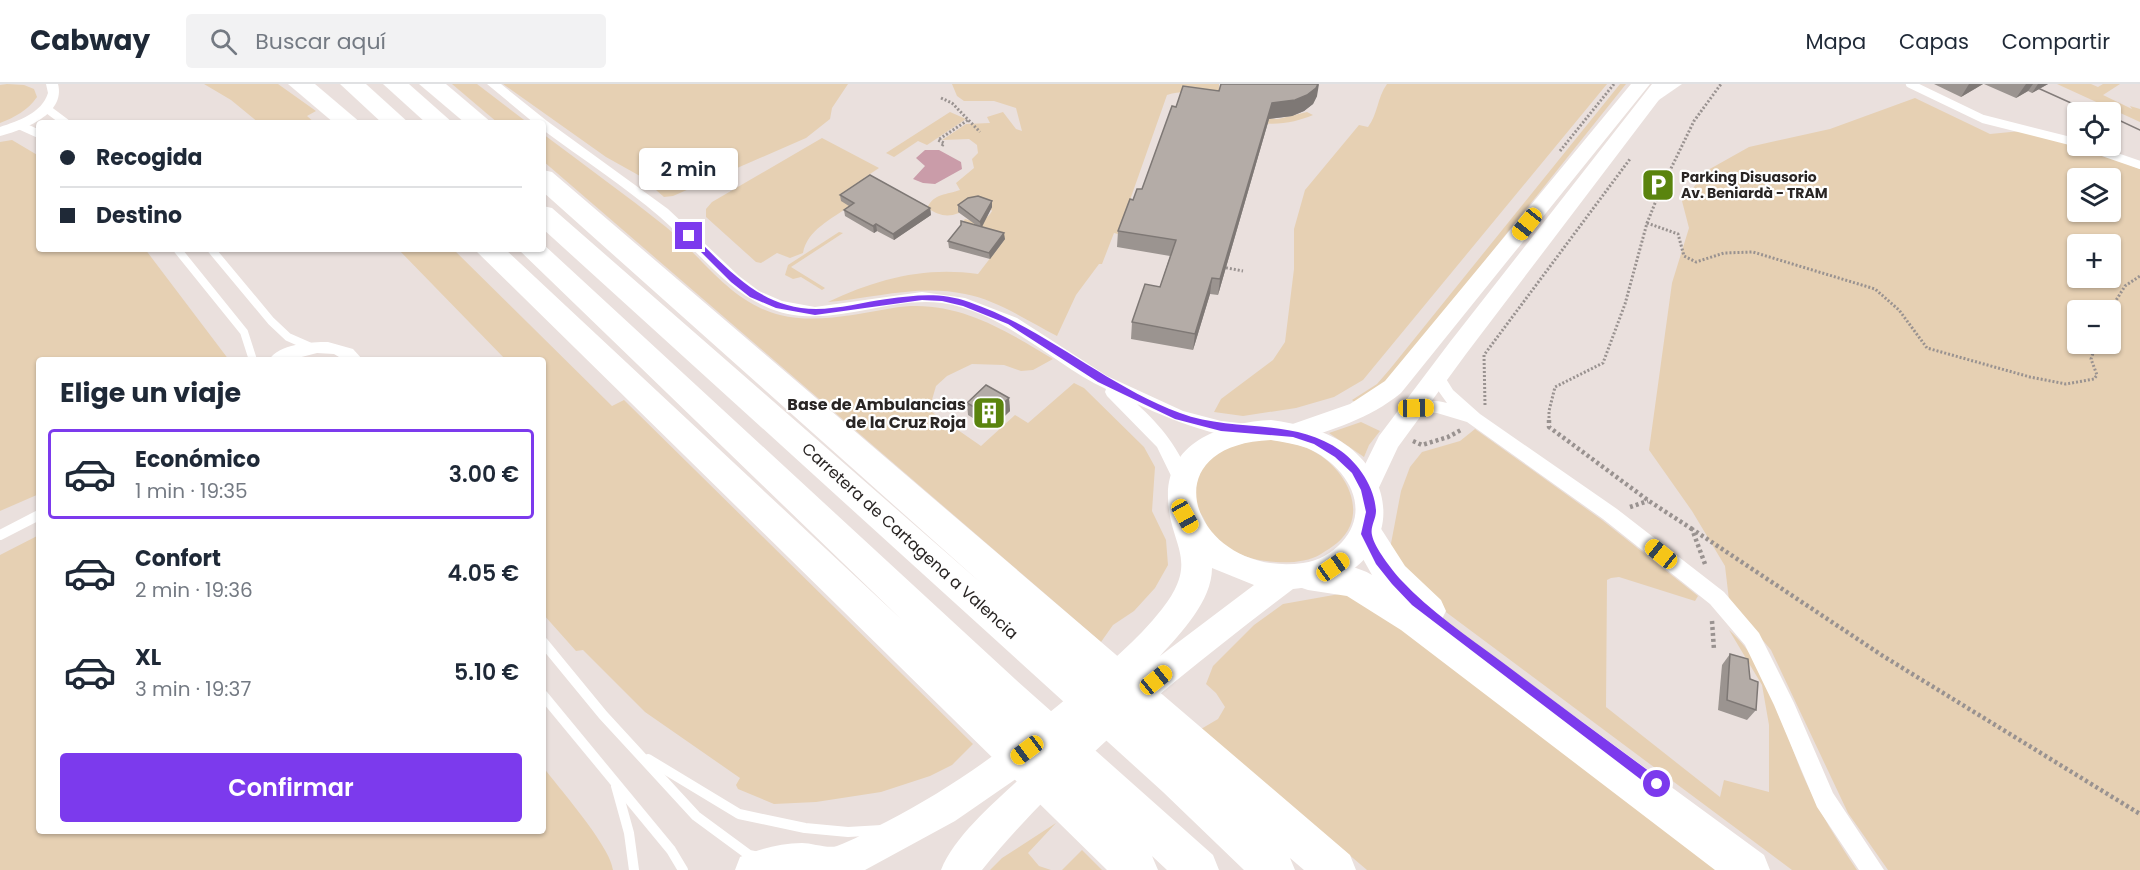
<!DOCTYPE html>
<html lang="es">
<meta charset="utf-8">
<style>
:root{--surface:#fff;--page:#f2f2f3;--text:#1f2937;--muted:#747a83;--line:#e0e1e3;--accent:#7c3aed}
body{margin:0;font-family:Poppins,sans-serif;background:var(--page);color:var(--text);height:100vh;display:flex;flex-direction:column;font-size:22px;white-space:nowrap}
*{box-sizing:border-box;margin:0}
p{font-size:20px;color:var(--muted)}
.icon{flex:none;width:33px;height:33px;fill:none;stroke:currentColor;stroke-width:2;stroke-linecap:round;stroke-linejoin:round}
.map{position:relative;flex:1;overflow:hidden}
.panel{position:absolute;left:36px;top:273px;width:510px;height:477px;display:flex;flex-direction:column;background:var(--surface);border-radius:6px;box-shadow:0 2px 4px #0004}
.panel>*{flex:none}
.top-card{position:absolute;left:36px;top:36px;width:510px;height:132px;border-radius:6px;box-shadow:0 2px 4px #0004;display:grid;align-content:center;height:132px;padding:0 24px;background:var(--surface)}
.tools{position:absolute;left:2067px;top:18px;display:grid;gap:12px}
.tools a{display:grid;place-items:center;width:54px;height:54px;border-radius:6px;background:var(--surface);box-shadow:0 2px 4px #0004;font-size:30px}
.end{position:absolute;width:27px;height:27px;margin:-14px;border:8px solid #7c3aed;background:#fff;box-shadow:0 0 0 3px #fff}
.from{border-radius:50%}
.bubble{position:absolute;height:42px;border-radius:6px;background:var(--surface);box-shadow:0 2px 4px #0004;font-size:20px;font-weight:600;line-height:42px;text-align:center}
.car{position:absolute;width:18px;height:36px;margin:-18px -9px;border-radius:8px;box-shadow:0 0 4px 2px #0007;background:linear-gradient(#f5c518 24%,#345 0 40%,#f5c518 0 76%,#345 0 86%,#f5c518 0)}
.top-card b{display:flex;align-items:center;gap:21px;height:57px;font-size:22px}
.top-card b+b{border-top:2px solid var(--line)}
.top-card i{width:15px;height:15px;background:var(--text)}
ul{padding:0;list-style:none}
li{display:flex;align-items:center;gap:18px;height:90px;margin:0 12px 9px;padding:0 12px;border:3px solid transparent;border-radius:6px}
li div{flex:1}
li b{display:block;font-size:22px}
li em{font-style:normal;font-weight:600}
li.active{border-color:var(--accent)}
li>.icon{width:54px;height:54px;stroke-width:1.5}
h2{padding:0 24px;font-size:27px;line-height:72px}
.action{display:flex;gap:12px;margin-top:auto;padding:12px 24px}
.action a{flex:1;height:69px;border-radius:6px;background:var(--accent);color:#fff;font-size:24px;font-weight:600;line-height:69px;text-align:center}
header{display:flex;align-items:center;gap:36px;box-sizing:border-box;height:84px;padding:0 30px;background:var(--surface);border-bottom:2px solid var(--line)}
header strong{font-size:28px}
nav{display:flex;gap:33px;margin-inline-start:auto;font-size:21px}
.search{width:420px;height:54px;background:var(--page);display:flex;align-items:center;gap:15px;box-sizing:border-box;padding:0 21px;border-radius:6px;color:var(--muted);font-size:22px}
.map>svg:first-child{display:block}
.green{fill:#e6d0b3;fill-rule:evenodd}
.water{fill:#ca9ca9}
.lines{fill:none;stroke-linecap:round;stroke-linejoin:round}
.path-far1{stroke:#999290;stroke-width:3;stroke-dasharray:2 2;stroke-linecap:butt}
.path{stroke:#999290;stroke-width:4.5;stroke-dasharray:3 3;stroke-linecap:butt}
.lane-far1{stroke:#fff;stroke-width:8}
.lane{stroke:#fff;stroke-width:10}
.street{fill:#fff;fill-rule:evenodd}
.secondary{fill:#fff;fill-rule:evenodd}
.primary{fill:#fff;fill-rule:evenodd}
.highway{fill:#fff;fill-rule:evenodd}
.tram{stroke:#837c7a;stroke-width:1.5}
.wall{fill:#9b9490}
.shaded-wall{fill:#7e7875}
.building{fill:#b4aca7;stroke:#7e7875;stroke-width:1.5}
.route{fill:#7c3aed}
.labels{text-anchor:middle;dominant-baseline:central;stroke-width:4.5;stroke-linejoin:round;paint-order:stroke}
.far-poi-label{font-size:14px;font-weight:bold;fill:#292524;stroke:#fff;text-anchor:start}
.poi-label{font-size:16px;font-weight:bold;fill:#292524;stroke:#fff;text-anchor:end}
.street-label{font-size:16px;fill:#292524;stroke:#fff}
</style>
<header>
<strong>Cabway</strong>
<div class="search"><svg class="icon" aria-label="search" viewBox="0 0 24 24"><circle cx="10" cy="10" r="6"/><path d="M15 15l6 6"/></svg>Buscar aquí</div>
<nav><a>Mapa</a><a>Capas</a><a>Compartir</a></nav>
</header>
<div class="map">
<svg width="2140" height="786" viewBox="0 0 2140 786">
<rect width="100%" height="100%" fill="#eae0dd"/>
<g class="green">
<path d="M7,0L24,1L34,5L37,13C27,27 15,33 0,39V1Z"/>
<path d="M204,0H278L316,27L307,32L315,39H259L231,16Z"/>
<path d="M452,0H477L528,39H498Z"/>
<path d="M503,0H848L832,24L830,35L806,54L673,112L664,113L640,92L606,73Z"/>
<path d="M952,0H1219V6L1223,15L1261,34L1278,35L1307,28L1313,31C1297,38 1269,44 1253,36C1222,23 1204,0 1167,11L1118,150L1114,149L1102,180H1099L1076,211L1057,252C1028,237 997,216 965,210C920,200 874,214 828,218C876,195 925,182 978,190L1004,156L962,139L965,135C976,139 986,137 992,127L988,121L961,124L959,129C946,134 939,131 927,124C934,109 947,111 960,106L956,99L974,84L972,75L978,69L977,61L969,55L942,56L966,40L990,39L987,33L1003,28L1016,45L1022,47L1016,24L994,17H964L957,12Z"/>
<path d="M1387,0H1607L1363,296L1334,313L1296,324L1243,332L1214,328L1221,315L1273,276L1285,258L1294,185V145L1305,106L1359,41L1368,43C1378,30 1377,14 1387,0Z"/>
<path d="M1620,0H1626L1396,288L1382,303L1356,319L1352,316L1377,300L1390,285Z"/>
<path d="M2057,0H2091L2098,3L2103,0H2120L2103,11L2132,25L2130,22L2140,25V38Z"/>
<path d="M1915,14L1990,50L2021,47L2071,59L2140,85V786H1888L1848,729L1771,566L1729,516L1725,482L1692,427L1649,366L1672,199L1689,144L1682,117L1708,86L1749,63L1830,45ZM2078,94H2110V128H2078ZM2078,160H2110V194H2078ZM2078,226H2110V260H2078Z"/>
<path d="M950,28L966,35L927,61L918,57L894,73L886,69Z"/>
<path d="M543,50C584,81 626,111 666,143C703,174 731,219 780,231C817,240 856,230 893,224C954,214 1003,245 1053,275L1033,286L1021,287L1004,281L972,280L947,292L936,302L929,326L981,362L1015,331L1028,339L1074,299L1084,304L1144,363L1155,383L1152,427L1166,456L1168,481L1155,504L1134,527L1113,541L1101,558L543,77Z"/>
<path d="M822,54L879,84L864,94L871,98C864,106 856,116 848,123C832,135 807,146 803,169L790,174L777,169L761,179L756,178L706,133V125L712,118Z"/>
<path d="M12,56L39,72V165H145L229,276H39V410L0,427V58Z"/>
<path d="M839,148L843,149L791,183L825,204L822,206L801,193L793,195L785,191L788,181Z"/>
<path d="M398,165H453L612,322L624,316L973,660L952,681L930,692L881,708L816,718L774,720L738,705L736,701L740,694L645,628L583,566L576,567L543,530V276H506Z"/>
<path d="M1361,338L1380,347L1369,361L1364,373L1329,349Z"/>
<path d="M1475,345L1602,436L1698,512L1695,517L1619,493L1611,494L1607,496L1606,623L1720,713L1724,696L1769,708V641L1762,601L1729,546C1772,584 1783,648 1806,698C1820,729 1838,758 1857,786H1792L1419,508L1389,470L1401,407L1410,383L1422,368L1460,357Z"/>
<path d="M1264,355C1281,357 1298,359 1313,367C1338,380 1362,413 1350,442C1344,456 1332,463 1321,470C1308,478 1290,479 1276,478C1256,477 1228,470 1214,453C1209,447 1206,439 1203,433C1200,428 1195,422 1194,417C1192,409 1195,397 1199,390C1213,365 1237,359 1264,355Z"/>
<path d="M39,451V747H543V683C559,704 611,763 613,786H0V471Z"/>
<path d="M1345,509L1374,522L1732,786H1367L1201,645L1218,635L1225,623L1216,609L1206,600L1213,582L1254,541L1283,520Z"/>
<path d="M1056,739L1028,769L1039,782L1051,786H990L1002,774Z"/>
<path d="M1082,766L1102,786H1062Z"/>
</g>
<path class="water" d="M925,66H939L961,78L962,85L935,100L923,99L913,95L925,82L916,74Z"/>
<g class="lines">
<g class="path-far1">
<path d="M941,14L952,19L980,48"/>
<path d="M942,62L944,59L938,56L968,36"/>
<path d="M1560,67L1614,0"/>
<path d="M1647,139L1678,150L1684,172L1696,178L1724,169L1753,168L1875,205L1899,226L1927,264L2030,293L2066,300L2094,295L2097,291L2091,275L2096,260"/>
<path d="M1222,183L1243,187"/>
<path d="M2110,226L2125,202L2140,192"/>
<path d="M1485,321L1484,271L1630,75"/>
<path d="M1549,338V327L1555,303L1603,279L1625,220L1647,139L1660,107L1694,37L1721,0"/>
</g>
<g class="path">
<path d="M1549,336V343L1649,417L1692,445"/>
<path d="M1413,357L1422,361L1448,353L1461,346"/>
<path d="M1630,423L1648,417"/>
<path d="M1705,480L1692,445L1883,572L2140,730"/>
<path d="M1712,537L1714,566"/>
</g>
<g class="lane-far1">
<path d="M1910,0L1983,35L2078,59"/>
<path d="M46,24L66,39"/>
<path d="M19,41L39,50"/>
<path d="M2085,62L2140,81"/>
<path d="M177,165L244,248L253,276"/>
<path d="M211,165L271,237L288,253L313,264"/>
</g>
<g class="lane">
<path d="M0,451L39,431"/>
<path d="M543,558L603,631L696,732L749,771L759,773"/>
<path d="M543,611L671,766L683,786"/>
<path d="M648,675L739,730L805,744L848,748L882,746"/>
<path d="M616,702L629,749L634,786"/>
</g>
<g class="street">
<path d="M46,0H58C66,30 24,46 0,52V43C18,37 42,29 48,9Z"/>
<path d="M487,0H501L547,37L668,125L739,192L759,207L782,217L815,223L922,208L965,214L1017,234L1107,292L1183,327L1221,337L1257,341L1260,346L1257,351C1227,360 1165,333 1137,320C1161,342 1180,365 1191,397L1188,402L1182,404L1176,402L1157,363L1107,312L1105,308L1106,305C1051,279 1005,228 942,219C885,212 828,247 771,225C726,207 696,165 660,133C624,102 582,75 543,46V39H534Z"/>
<path d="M1667,0H1682L1653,20H1643L1641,17L1643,14Z"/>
<path d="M328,258L353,265L363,276H344L334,270L317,269L290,276H269C278,260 311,258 328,258Z"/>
<path d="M1437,288L1443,290L1453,306L1480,330L1617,425L1724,508L1759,549L1794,619L1833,709L1884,786H1859L1817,723L1774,621L1745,561L1710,520L1603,435L1467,338L1437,329L1410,328L1407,324L1410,320C1422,316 1435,316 1447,319L1429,294L1431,290Z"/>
</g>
<g class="secondary">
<path d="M1631,0H1650L1401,309C1369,335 1332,346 1293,358L1284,355L1281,349L1284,343L1350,320L1385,297Z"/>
<path d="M1652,0H1671L1466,270L1398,363L1375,412L1366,415L1357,412L1353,405L1379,352L1450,258Z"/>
</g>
<path class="primary" d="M1271,336C1298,340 1327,346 1349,363C1395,399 1397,463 1342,492C1327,500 1310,503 1293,505C1183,589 1070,678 982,786H941C956,749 1000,714 1029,686L955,737L865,786H735L740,773C760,765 780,759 802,759C812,759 828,765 837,762C854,756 870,746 886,738C954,703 1015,658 1073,609C1105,583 1137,557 1162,525C1201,475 1169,462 1168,414C1166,357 1225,338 1271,336ZM1271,356C1283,358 1295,360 1307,364C1344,380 1374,422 1342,458C1332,469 1318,477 1303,479C1195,494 1144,361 1271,356ZM1212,484L1254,501L1160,572C1181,549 1212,517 1212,484Z"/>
<g class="highway">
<path d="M288,0H315L361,39H334Z"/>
<path d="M340,0H366L409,39H382Z"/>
<path d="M383,0H409L453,39H426Z"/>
<path d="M419,0H446L492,39H465Z"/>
<path d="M543,86L552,88L1350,771L1356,786H1304L1290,774L1295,786H1244L1163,708L543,145V122L552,124L981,499L543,108Z"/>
<path d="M543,160L1015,595L1213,771L1219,786H1167L1152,772L1158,786H1107L474,165H505L902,536L518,165H543Z"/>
<path d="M1366,436L1378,440L1405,482L1441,516L1446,527L1442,535L1764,771L1770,786H1715L1401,546L1347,512L1308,506L1296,502L1290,492L1296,482C1317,475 1352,479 1372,491L1349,450L1354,440Z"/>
</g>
<g class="tram">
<path d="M2029,0L2091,28"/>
<path d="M2110,32L2140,46"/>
</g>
</g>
<g class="wall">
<path d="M1934,0H1983L1961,13Z"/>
<path d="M1984,0H2048L2032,9L2028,7L2016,14Z"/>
<path d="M1219,7L1317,12L1313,20L1304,27L1292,32L1269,35L1218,211L1210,210L1193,266L1131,255L1132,238L1160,203L1170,172L1117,163L1118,147L1133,116L1142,105L1176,23Z"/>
<path d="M840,111L930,124L931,131L894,156L877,147L874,149L845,132L844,126L849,122L841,117Z"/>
<path d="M992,117V123L981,143L1005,155L990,175L949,164L948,157L976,141L958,128V121Z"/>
<path d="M1009,314L1010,327L991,345L968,331L967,319Z"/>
<path d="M1730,570L1750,595L1756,626L1747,636L1718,626L1722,581Z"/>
</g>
<g class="shaded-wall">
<path d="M1319,0L1317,12L1313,20L1304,27L1292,32L1269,35L1218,211L1220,195L1272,19Z"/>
<path d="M1969,0H1983L1961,13Z"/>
<path d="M2026,0H2033L2028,7L2016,14Z"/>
<path d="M2038,0H2048L2032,9Z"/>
<path d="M992,117V123L981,145L980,138Z"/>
<path d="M930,124L931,131L894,156L893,150Z"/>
<path d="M876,140L877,147L874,149L873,142Z"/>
<path d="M1004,149L1005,155L990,175L989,169Z"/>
<path d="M1212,194L1210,210L1193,266L1195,250Z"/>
<path d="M1009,314L1010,327L991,345L990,332Z"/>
</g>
<g class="building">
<path d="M1221,0H1318L1316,4L1307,11L1295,16L1272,19L1220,195L1212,194L1195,250L1132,238L1145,200L1160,203L1176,156L1118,147L1130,115L1133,116L1137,105H1142L1172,22L1176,23L1183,2L1219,7Z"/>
<path d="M870,91L930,124L893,150L876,140L873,142L844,126L854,119L840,111Z"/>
<path d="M978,112L992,117L980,138L958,121L968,114Z"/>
<path d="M961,137L1004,149L989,169L948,157L961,141Z"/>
<path d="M986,301L1009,314L990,332L967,319Z"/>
<path d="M1730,570L1748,575L1750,595L1758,598L1756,626L1727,616Z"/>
</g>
<path class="route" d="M687,150H692C728,185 761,225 816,225C839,225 864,218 887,215C916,211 941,208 969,218C1045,244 1105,301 1180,329C1232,349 1294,333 1341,367C1359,380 1375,404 1376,427C1376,435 1370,443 1372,451C1374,463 1392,486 1401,496C1430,527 1468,553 1502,578C1555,618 1608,657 1661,696V704H1652L1412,521L1392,500L1376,480L1361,450L1366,428L1361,406L1352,389L1335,373L1314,360L1293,353L1221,347L1175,335L1098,298L1008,240L963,222L942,217L922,216L815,231L776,224L750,213L731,198L687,154Z"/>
<defs>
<g id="parking-square" transform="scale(1.725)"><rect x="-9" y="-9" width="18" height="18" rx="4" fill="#5a840e" stroke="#fff"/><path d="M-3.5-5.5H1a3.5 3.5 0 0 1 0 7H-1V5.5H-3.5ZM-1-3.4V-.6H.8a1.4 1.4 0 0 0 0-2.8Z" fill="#fff"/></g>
<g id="building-square" transform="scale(1.725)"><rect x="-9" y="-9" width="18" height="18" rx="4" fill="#5a840e" stroke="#fff"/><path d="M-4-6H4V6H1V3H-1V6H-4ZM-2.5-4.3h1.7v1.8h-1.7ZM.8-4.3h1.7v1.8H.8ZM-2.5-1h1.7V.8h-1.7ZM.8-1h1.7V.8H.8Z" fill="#fff"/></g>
</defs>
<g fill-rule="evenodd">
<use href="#parking-square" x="1658" y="101"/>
<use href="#building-square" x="989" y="329"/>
</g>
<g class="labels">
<g class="far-poi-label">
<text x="1681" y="93">Parking Disuasorio<tspan x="1681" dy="16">Av. Beniardà - TRAM</tspan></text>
</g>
<g class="poi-label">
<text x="966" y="320">Base de Ambulancias<tspan x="966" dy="18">de la Cruz Roja</tspan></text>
</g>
<g class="street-label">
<text transform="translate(910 457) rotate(42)">Carretera de Cartagena a Valencia</text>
</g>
</g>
</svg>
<div class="tools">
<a><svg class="icon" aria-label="locate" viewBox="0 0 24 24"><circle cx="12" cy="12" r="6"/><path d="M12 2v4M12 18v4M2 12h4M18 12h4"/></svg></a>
<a><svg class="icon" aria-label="layers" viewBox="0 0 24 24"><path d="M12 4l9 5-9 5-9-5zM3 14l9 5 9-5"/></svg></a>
<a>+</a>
<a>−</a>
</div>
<i class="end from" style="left:1657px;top:700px"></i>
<i class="end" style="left:689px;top:152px"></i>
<div class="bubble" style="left:639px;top:64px;width:99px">2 min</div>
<i class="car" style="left:1527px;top:140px;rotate:219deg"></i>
<i class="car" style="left:1416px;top:324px;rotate:89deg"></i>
<i class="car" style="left:1185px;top:432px;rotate:151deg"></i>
<i class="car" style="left:1661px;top:470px;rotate:309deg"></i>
<i class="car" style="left:1333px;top:483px;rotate:55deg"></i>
<i class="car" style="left:1156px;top:596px;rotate:51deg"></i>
<i class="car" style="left:1027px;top:666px;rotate:233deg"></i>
<div class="top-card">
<b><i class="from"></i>Recogida</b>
<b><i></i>Destino</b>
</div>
<section class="panel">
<h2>Elige un viaje</h2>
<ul>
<li class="active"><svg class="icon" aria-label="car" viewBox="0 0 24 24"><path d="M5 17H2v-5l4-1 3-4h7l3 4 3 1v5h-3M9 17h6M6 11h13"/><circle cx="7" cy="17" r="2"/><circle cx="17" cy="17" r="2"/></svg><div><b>Económico</b><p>1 min · 19:35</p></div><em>3.00 €</em></li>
<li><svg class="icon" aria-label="car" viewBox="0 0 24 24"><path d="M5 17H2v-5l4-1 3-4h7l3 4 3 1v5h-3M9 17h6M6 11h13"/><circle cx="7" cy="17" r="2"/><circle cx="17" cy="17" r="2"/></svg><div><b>Confort</b><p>2 min · 19:36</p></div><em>4.05 €</em></li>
<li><svg class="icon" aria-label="car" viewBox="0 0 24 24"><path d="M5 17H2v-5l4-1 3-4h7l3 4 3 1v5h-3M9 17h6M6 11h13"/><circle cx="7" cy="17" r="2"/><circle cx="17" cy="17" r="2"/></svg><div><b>XL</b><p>3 min · 19:37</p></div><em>5.10 €</em></li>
</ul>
<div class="action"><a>Confirmar</a></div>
</section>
</div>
